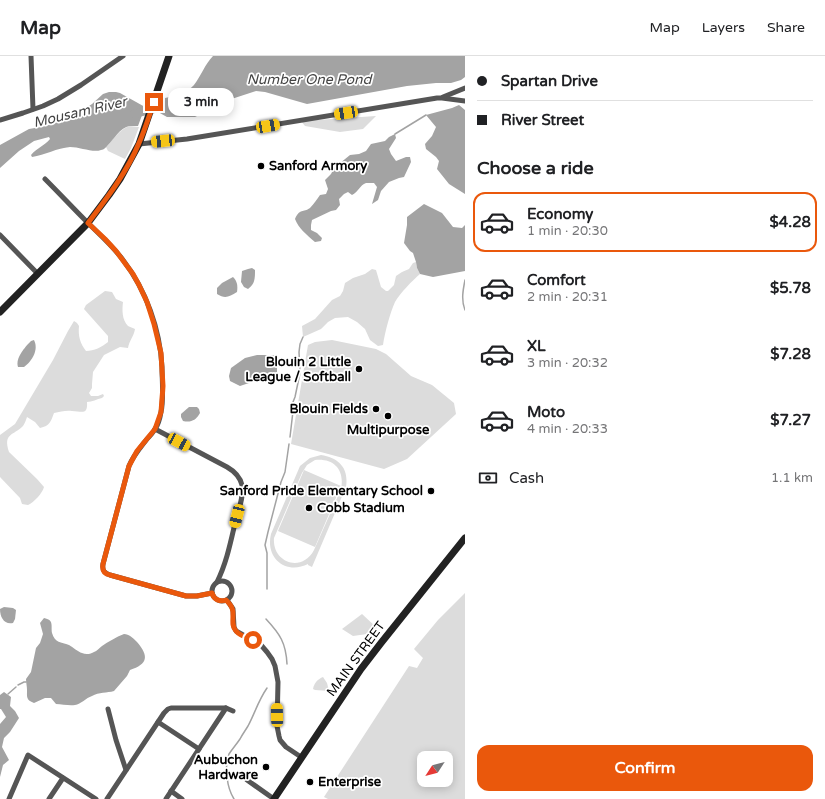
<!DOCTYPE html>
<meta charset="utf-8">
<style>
:root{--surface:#fff;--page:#f2f2f2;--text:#202124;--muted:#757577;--line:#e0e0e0;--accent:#ea580c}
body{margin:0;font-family:"Varela Round",sans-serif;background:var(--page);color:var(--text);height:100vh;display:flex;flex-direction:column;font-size:15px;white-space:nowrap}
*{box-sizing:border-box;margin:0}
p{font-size:13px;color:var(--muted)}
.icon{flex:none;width:22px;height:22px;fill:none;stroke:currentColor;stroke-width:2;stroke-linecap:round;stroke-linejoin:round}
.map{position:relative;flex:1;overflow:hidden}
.sheet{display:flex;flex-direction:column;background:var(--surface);width:360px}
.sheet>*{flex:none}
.top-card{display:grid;align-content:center;height:88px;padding:0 12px;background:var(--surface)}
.needle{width:26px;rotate:234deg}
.fabs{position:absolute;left:417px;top:695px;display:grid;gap:8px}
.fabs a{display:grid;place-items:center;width:36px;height:36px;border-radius:8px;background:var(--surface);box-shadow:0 2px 10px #0003;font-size:20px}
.end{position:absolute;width:18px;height:18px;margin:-9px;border:5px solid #ea580c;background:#fff;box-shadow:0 0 0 2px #fff}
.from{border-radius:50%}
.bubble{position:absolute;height:28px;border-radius:12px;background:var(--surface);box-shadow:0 2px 10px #0003;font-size:13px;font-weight:700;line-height:28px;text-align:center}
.car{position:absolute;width:12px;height:24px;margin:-12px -6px;border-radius:5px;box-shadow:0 0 3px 1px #0007;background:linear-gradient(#f5c518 24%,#345 0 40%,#f5c518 0 76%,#345 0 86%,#f5c518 0)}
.top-card b{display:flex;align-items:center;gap:14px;height:38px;font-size:15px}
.top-card b+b{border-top:1px solid var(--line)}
.top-card i{width:10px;height:10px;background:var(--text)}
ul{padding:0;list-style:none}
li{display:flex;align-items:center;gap:12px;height:60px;margin:0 8px 6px;padding:0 4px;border:2px solid transparent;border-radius:12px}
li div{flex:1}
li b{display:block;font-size:15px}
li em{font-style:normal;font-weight:700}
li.on{border-color:var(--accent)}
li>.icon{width:36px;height:36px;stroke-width:1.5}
h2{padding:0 12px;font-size:18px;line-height:48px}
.pay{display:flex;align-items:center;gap:10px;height:44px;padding:0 12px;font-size:15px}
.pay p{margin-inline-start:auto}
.cta{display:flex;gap:8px;margin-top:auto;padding:8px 12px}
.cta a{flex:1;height:46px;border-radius:12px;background:var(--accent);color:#fff;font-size:16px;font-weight:700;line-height:46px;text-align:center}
header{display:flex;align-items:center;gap:24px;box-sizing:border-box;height:56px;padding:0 20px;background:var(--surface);border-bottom:1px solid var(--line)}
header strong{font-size:19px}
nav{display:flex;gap:22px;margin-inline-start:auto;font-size:14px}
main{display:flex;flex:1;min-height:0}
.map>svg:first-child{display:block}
.green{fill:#dcdcdc;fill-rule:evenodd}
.water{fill:#a3a3a3}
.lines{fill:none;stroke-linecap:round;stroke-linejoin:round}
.stream{stroke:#a3a3a3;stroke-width:1.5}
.river{stroke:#a3a3a3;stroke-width:8}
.street{stroke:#555;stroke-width:5}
.secondary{stroke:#222;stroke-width:7}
.route{stroke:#ea580c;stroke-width:5}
.poi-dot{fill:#000;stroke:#fff;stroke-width:1.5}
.labels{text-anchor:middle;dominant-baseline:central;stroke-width:3.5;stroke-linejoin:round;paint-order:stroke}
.poi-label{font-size:13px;font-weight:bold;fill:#000;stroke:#fff;text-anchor:end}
.street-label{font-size:13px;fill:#000;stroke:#fff}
.water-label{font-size:14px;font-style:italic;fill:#444;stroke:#fff}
</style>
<header>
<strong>Map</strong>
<nav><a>Map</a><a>Layers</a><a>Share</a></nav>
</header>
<main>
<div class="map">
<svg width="465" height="743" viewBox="0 0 465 743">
<rect width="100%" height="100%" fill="#fff"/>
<g class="green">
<path d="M376,60L363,73L340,76L305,70L301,65Z"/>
<path d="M129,70L139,71L131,92L125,103L108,95L106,91C113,84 119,74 129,70Z"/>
<path d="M416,206L417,212L420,218C413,224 400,237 395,246C390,257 385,276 383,289L378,290L370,284L365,273L357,266L348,261L335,262L328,266L321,273L303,281L302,270L315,263L332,244L340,240L343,235L345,227L353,222L365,218L372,213L376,214L381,231L386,235H388L394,229L396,220L402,216L409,213L413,207Z"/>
<path d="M105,235L112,236L116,243L123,246C122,254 122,264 128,270C130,271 133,272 135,273C134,280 129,285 128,292L120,291L104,299L93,316L92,328V332L89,337L91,340H98L103,338L104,340L102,342C97,343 92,346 87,346C88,360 81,355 72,355C66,354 60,356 54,357C51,365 50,370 40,372L35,366L27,361C26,364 25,367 23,370C13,380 3,377 9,396L37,423L44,431C42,438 34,446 28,449L22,448L20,442L0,421V379L15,368L53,304L68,275L74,265L77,267L79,270C78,280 80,287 86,295C94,295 102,291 108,286V280L84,253L86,249Z"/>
<path d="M332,284L376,293L386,298L411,320L432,329L454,347L456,358L407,403L384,413L291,388L308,289L315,286Z"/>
<path d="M321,399C339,402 349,412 346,431L312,511L308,509V508C286,519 265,502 271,478L300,410L310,402ZM315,404C334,402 345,414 341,433L314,494C302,517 272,507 274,482L302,417L307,409Z"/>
<path d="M304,414L341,430L315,491L278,475Z"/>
<path d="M465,537V743H328L324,741L409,610L417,612L423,602L414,593L438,564ZM424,702H446V724H424Z"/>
<path d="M362,558L377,572L371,579L367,578L353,580L342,573Z"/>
<path d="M323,621L327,627L329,635L315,634L313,633C314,627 318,623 323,621Z"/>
</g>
<g class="water">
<path d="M213,0H465V21L461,24L451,27H436L407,30L307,48L265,36L256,35L204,52L197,60L195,61H167L158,56V52L159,48L163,47L165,42C174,40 188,36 194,29C201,20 205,8 213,0Z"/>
<path d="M109,36H116L120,37L145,51L138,70C135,70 132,70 129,70C120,72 114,83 108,89C106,91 104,94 101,94C93,97 80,91 70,91C57,92 45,99 32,101L31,99C37,92 44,90 50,83L49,81L34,85L19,95L0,112V89L29,73L46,70L76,59L92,48L103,38Z"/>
<path d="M459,49L465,54V138L449,128L437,113L439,105L436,101L426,93L425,88L432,80L436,71L426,59L452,52Z"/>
<path d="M395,78L396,82L389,93L391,98L396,105L406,101H410L411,106L404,121L399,122L389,126L381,135L378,144L372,148L377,131L374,127C371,127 368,127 366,127C360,129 358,136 352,139L348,136L344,138L339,143L340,149L336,154L331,155L312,164L311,169V174L317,177L322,182L321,185L315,186C306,178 299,173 295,163C300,152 303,157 310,152C314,148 317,143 320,139L326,138L328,133L325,124L331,118L334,112L350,99L359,98L366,95L371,88L385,85L389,81Z"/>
<path d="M424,148L442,157L453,171L462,172L465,169V215L433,221L420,218L417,212L416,206L413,197L410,195L404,187L407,169V161Z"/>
<path d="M252,212L255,214C255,222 255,228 248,233L244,231L241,226L242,215L248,213Z"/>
<path d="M233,221C237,225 238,229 237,236C229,241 225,243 217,238V232L222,227Z"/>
<path d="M34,284C39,294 32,305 24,311H18C15,302 25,291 31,285Z"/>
<path d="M257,299H275L277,306V316L255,325L240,330L230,325L229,320L231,312L245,302Z"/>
<path d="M189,351H197L199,353L200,357C196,364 191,367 183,365L181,361V358Z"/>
<path d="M4,551L13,552L16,554L15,563L13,567C4,569 0,561 0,553Z"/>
<path d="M44,562C54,564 51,569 52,577C55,587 61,586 69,589C73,591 78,596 82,597C86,599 91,598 94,596C97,595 99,592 102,590C108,586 116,581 124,578C129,578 133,582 137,586C149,600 148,608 130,614L127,620L114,635C107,637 99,636 92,640C86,642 81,648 75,649C69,650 62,648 56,648L51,642H45L34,647C26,644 27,641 27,634C27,630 26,627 26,623L31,616L36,592L40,587L43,578L40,567Z"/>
<path d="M4,636L11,641L10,650L15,655L19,662L10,676L4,682L2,691L9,704L3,709L0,721V668L6,661L1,653H0V639Z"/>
</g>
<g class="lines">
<g class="stream">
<path d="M395,78L426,59"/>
<path d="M465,224C463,234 461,244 465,254"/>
<path d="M290,381L293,355V346L295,341L300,317L299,296L300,288L303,281"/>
<path d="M267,533V497L265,489L268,476L281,426L285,416L289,388"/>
<path d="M266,563C280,578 286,587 287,608"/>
<path d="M18,629L24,626H26"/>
<path d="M8,638L16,631"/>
<path d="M234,743C227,732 224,711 229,698C232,693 236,689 240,683C242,679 245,675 248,670C255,657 258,645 267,632"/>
</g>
<path class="river" d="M134,58L158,52L167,49"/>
<g class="street">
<path d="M31,0L33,53"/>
<path d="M443,41L465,32"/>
<path d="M0,64L23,57L43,50L58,43L81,29L123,0"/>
<path d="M139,88L187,83L437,42H442L465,45"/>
<path d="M45,123C59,137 73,152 87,166C99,178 113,190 123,204C146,234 160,273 162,311C162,324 164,343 161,356C160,362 158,369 155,373C153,377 150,380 147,383C140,392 133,400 129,410L103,508C102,514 104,517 110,519L186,540H197L212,537"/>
<path d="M0,179L38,218"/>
<path d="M155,373L227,411C234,415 240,421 242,429C244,440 239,453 236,463C231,484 227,506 217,526"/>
<circle cx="222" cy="535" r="10"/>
<path d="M227,544L233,553L234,571L236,575L261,589L267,596L272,603L275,610L278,626L277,670L279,680L280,684L286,691L301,701"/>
<path d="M108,653L116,684L126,714"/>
<path d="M158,666L199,693"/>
<path d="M247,724L274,743"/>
<path d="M171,735L182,743"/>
<path d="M9,743L28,699L96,743"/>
<path d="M49,743L63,722"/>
<path d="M107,743L164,657L168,653L171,652H226L233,655"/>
<path d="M166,743L226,652"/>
</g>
<g class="secondary">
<path d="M0,256L88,167L109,139L120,123L139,88L169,0"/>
<path d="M274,743L361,613L381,587L465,482"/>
</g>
</g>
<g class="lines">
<path class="route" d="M154,46C149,60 145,74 139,87C127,116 107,142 88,167L105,183L116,195L133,218L139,229L147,246L154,268L161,297L163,330L161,356L155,373L137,395L129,410L103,508C102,514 104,518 110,519L186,540H197L212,537C214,544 220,546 226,544C228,546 231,549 232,552C235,559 230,569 236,575C240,580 248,582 253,584"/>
</g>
<g class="poi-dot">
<circle cx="261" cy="110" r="4"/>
<circle cx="359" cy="313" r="4"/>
<circle cx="376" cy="353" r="4"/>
<circle cx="388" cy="360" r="4"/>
<circle cx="431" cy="435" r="4"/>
<circle cx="309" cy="452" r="4"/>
<circle cx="266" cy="711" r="4"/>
<circle cx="310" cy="726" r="4"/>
</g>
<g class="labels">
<g class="poi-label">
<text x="269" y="110" text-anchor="start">Sanford Armory</text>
<text x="351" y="306">Blouin 2 Little<tspan x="351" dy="15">League / Softball</tspan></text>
<text x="368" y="353">Blouin Fields</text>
<text x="388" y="374" text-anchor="middle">Multipurpose</text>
<text x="423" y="435">Sanford Pride Elementary School</text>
<text x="317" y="452" text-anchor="start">Cobb Stadium</text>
<text x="258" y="704">Aubuchon<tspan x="258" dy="15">Hardware</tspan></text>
<text x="318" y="726" text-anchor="start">Enterprise</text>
</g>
<g class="street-label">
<text transform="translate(356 603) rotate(-54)">MAIN STREET</text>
</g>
<g class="water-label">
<text x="309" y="23">Number One Pond</text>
<text transform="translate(80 56) rotate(-13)">Mousam River</text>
</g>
</g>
</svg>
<div class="fabs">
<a><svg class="needle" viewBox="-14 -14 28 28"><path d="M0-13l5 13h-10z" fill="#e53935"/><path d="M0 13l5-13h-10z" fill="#757577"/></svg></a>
</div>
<i class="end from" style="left:253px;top:584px"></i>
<i class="end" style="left:154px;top:46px"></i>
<div class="bubble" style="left:168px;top:32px;width:66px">3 min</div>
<i class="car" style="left:346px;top:57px;rotate:261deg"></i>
<i class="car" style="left:268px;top:70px;rotate:80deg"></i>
<i class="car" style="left:163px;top:85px;rotate:264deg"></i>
<i class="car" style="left:179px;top:386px;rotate:118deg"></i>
<i class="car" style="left:237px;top:460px;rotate:194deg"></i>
<i class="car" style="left:277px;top:659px;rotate:359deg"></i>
</div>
<section class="sheet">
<div class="top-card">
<b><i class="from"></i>Spartan Drive</b>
<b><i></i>River Street</b>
</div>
<h2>Choose a ride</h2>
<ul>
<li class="on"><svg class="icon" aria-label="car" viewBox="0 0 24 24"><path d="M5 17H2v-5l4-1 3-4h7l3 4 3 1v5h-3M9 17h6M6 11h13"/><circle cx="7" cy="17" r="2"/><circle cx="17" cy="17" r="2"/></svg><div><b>Economy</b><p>1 min · 20:30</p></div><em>$4.28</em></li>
<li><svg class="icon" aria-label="car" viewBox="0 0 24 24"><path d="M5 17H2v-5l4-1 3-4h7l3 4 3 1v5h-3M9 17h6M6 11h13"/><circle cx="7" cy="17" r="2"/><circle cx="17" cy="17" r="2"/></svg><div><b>Comfort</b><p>2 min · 20:31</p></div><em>$5.78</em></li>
<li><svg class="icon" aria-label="car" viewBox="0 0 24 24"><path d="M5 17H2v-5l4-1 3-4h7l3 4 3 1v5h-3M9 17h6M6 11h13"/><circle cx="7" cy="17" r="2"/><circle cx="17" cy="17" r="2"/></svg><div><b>XL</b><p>3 min · 20:32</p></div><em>$7.28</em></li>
<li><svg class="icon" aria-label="car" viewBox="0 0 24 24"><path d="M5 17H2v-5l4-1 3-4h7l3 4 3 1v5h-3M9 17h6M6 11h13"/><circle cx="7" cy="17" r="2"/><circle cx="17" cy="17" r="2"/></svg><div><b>Moto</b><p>4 min · 20:33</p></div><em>$7.27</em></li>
</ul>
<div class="pay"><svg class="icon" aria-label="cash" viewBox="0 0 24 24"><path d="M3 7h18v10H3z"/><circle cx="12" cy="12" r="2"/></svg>Cash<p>1.1 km</p></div>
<div class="cta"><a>Confirm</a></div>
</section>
</main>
